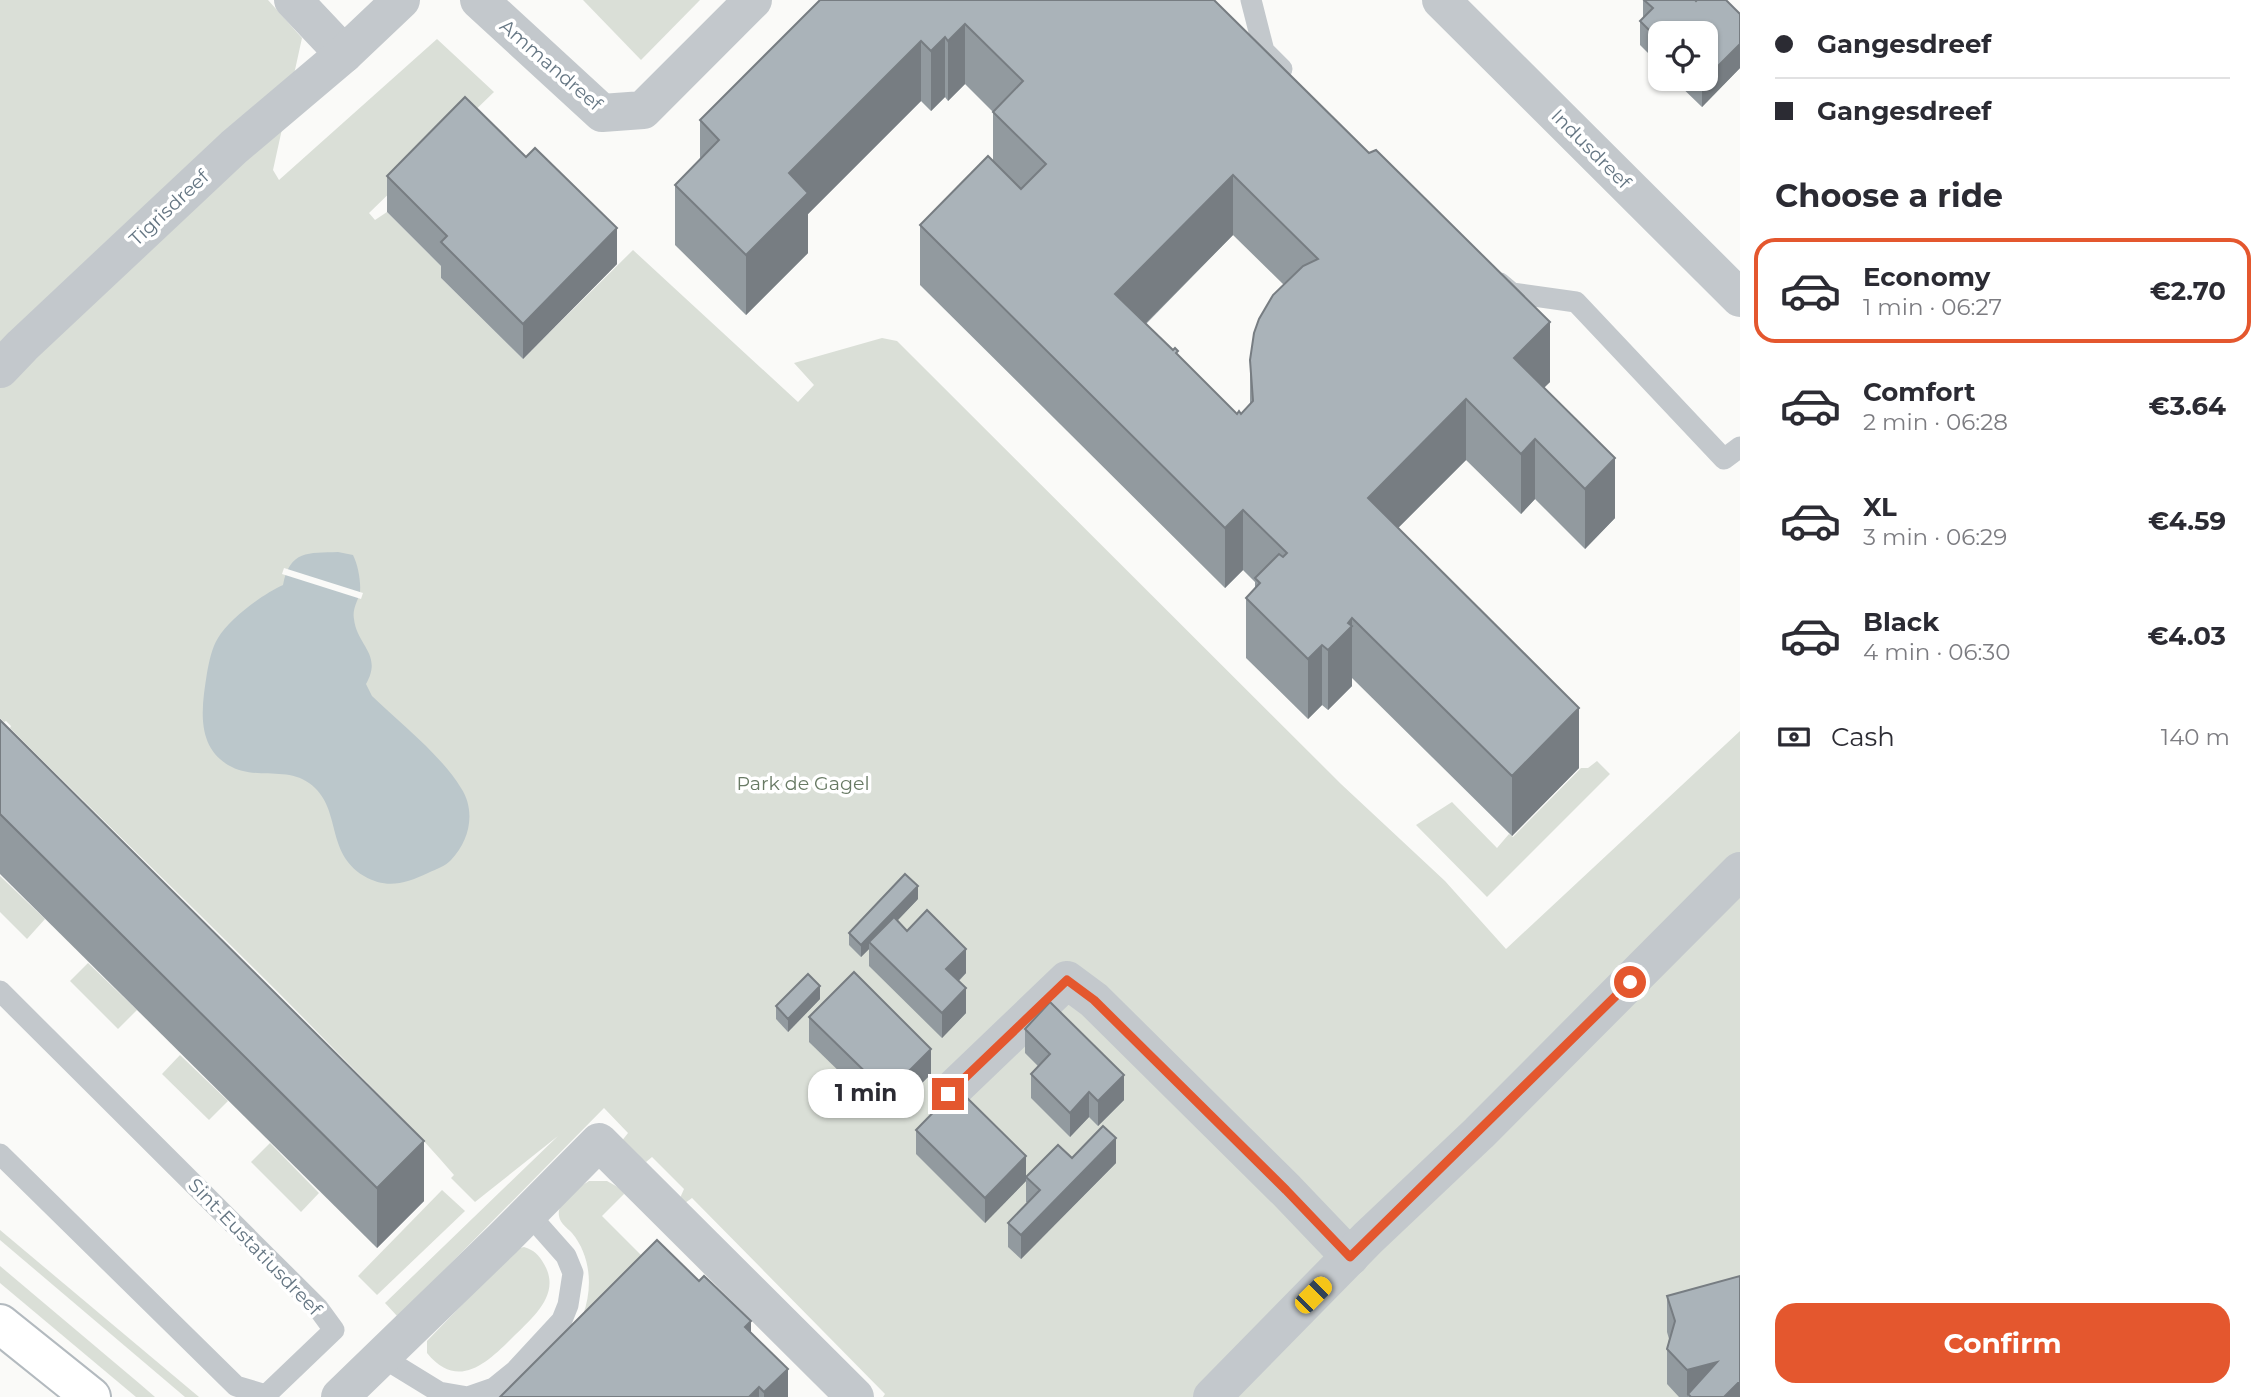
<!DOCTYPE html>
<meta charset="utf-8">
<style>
:root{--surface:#fff;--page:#f2f2f3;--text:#2b2b33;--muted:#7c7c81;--line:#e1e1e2;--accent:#e4572e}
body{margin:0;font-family:Montserrat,sans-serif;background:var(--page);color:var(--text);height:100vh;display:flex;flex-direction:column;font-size:26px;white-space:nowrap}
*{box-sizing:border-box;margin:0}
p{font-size:23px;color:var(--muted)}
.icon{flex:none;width:38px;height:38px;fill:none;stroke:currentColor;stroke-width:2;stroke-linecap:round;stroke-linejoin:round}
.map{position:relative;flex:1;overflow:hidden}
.drawer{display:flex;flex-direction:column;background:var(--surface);width:525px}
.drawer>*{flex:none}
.hud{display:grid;align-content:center;height:154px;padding:0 35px;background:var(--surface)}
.controls{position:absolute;left:1648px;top:21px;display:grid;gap:14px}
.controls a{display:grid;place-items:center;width:70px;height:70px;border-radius:14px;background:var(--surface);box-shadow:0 2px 5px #0004;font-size:35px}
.end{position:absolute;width:32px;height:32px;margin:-16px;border:9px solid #e4572e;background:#fff;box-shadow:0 0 0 4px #fff}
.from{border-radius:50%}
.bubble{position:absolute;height:49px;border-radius:21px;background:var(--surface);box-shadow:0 2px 5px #0004;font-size:23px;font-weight:700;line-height:49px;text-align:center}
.car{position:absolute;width:21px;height:42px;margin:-21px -10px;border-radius:9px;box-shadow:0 0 5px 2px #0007;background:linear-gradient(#f5c518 24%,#345 0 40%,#f5c518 0 76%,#345 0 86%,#f5c518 0)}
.hud b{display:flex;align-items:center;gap:24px;height:66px;font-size:26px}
.hud b+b{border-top:2px solid var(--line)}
.hud i{width:18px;height:18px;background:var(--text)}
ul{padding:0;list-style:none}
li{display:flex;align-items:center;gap:21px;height:105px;margin:0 14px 10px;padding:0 21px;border:4px solid transparent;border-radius:21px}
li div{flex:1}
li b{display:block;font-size:26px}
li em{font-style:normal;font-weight:700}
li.selected{border-color:var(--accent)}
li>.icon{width:63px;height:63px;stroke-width:1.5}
h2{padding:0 35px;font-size:32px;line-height:84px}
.pay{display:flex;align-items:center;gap:18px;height:77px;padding:0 35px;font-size:26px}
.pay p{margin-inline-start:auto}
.cta{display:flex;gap:14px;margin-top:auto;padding:14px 35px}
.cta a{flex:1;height:80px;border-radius:21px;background:var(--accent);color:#fff;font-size:28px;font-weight:700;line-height:80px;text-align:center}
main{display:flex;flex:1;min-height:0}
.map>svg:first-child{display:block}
.green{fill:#dadfd7}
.water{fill:#bbc7cb}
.pier{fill:#fafaf8}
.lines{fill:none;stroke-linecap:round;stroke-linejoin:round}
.secondary-casing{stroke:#b3babf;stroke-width:42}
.lane{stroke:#c3c8cc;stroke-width:21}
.street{stroke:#c3c8cc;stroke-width:38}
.secondary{stroke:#fff;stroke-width:38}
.wall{fill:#929a9f;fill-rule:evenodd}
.shaded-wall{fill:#777d82}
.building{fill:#aab3b9;stroke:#777d82;stroke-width:2;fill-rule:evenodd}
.route{stroke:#e4572e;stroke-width:9}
.labels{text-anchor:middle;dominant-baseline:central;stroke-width:7;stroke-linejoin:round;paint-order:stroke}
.street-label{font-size:19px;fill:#657683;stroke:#fff}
.park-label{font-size:19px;fill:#687a64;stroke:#fff}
</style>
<main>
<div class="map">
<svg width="1740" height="1397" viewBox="0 0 1740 1397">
<rect width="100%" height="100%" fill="#fafaf8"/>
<g class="green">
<path d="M0,0H268L302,38L273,170L279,180L437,39L494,92L369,213L375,220L387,212L447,272L441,278L523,359L633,250L798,402L814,385L794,363L882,338L897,341L1341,784L1445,881L1506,949L1740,731V1397H883L885,1394L692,1198L685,1203L680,1198L684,1189L652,1157L646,1162L621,1142L628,1133L604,1108L398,1317L385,1303L558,1136L475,1202L451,1178L454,1175C415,1129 372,1088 330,1045C225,937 116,834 10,728L11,726L6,721L4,722L0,718Z"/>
<path d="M583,0H700L641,60Z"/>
<path d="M1597,761L1610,774L1487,897L1416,825L1452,802L1497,848L1509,834L1513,837L1581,768H1588Z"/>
<path d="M0,876L45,919L27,939L0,912Z"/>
<path d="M88,963L137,1010L118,1029L70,981Z"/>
<path d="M180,1055L228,1101L209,1120L162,1074Z"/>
<path d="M270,1143L319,1193L301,1212L251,1162Z"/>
<path d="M589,1181H607L623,1190L624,1194L602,1216L646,1260L583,1315C593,1288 591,1256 572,1233C567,1228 560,1223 559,1216C556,1202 579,1187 589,1181Z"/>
<path d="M442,1190L465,1211L377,1295L358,1276Z"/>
<path d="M0,1230L199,1397H185L0,1240Z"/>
<path d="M524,1247C534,1250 539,1255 544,1264C562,1294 532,1318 513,1337C487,1363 458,1391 427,1353V1341L516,1249Z"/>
<path d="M0,1266L140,1384L155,1397H136L0,1283Z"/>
</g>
<path class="water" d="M338,552L353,555C358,565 361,581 360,592C358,601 352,609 354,619C357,646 383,654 366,684L372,696C399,722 442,756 461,788C476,811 470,840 451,860C446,866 436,869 428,873C405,884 386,889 364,876C324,852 343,807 309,783C285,766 255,781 228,765C195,745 202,705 207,673C209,662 212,647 218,638C230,618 263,594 283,585C290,550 308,553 338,552Z"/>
<path class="pier" d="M284,568L363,593L361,599L282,574Z"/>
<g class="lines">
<g class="secondary-casing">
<path id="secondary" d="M0,1324L91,1397"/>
</g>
<g class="lane">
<path d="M1251,0L1264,51L1282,69"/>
<path d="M1500,283L1512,293L1576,302L1724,459L1740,447"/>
<path d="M0,991L318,1308L334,1330L266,1395L236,1386L0,1154"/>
<path d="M382,1357L439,1392L468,1397L494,1388L515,1371L562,1320L568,1305L573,1273L566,1256L527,1212"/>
</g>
<g class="street">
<path d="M293,0L344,54"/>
<path d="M479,0L602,113L643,110L753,0"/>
<path d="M1441,0L1740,298"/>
<path d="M0,369L22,346L234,147L344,54L401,0"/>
<path d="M948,1094L1067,980L1094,1000L1286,1190L1350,1257"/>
<path d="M340,1397L503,1239L599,1142L855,1397"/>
<path d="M1212,1397L1368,1238L1479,1133L1740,871"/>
</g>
<use href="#secondary" class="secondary"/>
</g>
<g class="wall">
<path d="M820,0H1214L1550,382L1544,387L1615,518L1585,549L1535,499L1521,514L1466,460L1398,528L1579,768L1512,836L1352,678V686L1328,710L1322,705L1308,719L1246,658V598L1255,588V582L1243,570L1225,588L920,285V225L993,162V112L965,84L948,101L945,97L931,111L921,101L808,214V253L746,315L675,245V185L700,159V120ZM1233,235L1284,285L1250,360V405L1241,414H1237L1146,324Z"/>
<path d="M1643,0H1695L1696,1L1740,14V68L1702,107L1673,79H1706L1661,33V66L1640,45V21L1643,18Z"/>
<path d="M387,176L617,264L523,359L441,278V266L387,212Z"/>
<path d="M0,720L424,1201L377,1248L0,874Z"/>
<path d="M918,899L897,921L907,931L966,973L959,981L966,1013L942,1038L869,966V949L861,957L849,945V933Z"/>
<path d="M820,999L788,1032L776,1019V1006Z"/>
<path d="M809,1017L931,1074L887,1118L809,1042Z"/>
<path d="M1025,1029L1124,1100L1098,1126L1089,1117L1070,1137L1031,1098V1074L1038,1066L1025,1053Z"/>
<path d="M916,1130L1026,1181L985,1223L916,1154Z"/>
<path d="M1072,1158L1116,1163L1021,1259L1008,1247V1223L1028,1203L1026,1202V1177Z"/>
<path d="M1667,1296L1740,1397H1679L1667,1384V1349L1669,1339L1667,1332Z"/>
<path d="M751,1333L788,1397H500Z"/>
</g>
<g class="shaded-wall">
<path d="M965,24V84L948,101V41Z"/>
<path d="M945,37V97L931,111V51Z"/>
<path d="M921,41V101L808,214V253L746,315V255L789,173Z"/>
<path d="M1740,44V68L1702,107V82Z"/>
<path d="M1233,175V235L1115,354V294Z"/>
<path d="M617,228V264L523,359V324Z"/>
<path d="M1550,322V382L1514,418V358Z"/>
<path d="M1466,399V460L1368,558V498Z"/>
<path d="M1535,439V499L1521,514V454Z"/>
<path d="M1615,458V518L1585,549V489Z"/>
<path d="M1243,510V570L1225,588V528Z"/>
<path d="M1352,618V686L1328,710V650Z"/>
<path d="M1322,645V705L1308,719V659Z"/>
<path d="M1579,708V768L1512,836V776Z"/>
<path d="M918,886V899L873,946L869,942V949L861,957V945Z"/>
<path d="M966,949V973L946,993V969Z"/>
<path d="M820,986V999L788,1032V1019Z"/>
<path d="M966,988V1013L942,1038V1013Z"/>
<path d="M931,1049V1074L887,1118V1093Z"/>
<path d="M1124,1075V1100L1098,1126V1101Z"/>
<path d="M1089,1092V1117L1070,1137V1113Z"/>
<path d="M1116,1138V1163L1021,1259V1235Z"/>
<path d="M424,1141V1201L377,1248V1188Z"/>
<path d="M1026,1156V1181L985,1223V1198Z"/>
<path d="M751,1321V1381L745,1327Z"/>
<path d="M1717,1362L1688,1394L1687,1397V1370Z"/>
<path d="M788,1369V1397H764V1392Z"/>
<path d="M1738,1383H1740V1397H1724Z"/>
<path d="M759,1387V1397H749Z"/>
</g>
<g class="building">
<path d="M820,0H1214L1369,153L1376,150L1550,322L1514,358L1615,458L1585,489L1535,439L1521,454L1466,399L1368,498L1579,708L1512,776L1352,618L1348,623L1352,626L1328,650L1322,645L1308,659L1246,598L1260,583L1255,578L1279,554L1283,557L1287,553L1243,510L1225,528L920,225L988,156L1021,189L1046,164L993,112L1023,81L965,24L948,41L945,37L931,51L921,41L789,173L808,193L746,255L675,185L719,140L700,120ZM1233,175L1318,259L1303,266L1273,295L1259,319L1254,333L1250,360L1253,401L1241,414L1239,411L1237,414L1176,353L1178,351L1175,348L1173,350L1115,294Z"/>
<path d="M1644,0H1695L1696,1L1697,0H1726L1740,14V44L1706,78V33H1661V42L1640,21L1653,8Z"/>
<path d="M465,97L526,157L535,148L617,228L523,324L441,242L447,236L387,176Z"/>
<path d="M0,720L424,1141L377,1188L0,814Z"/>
<path d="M905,874L918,886L861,945L849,933Z"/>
<path d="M927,910L966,949L946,969L966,988L942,1013L869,942L894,917L907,931Z"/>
<path d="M854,972L931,1049L887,1093L809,1017Z"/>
<path d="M808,974L820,986L788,1019L776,1006Z"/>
<path d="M1050,1002L1124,1075L1098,1101L1089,1092L1070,1113L1031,1074L1050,1054L1025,1029Z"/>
<path d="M957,1088L1026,1156L985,1198L916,1130Z"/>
<path d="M1103,1126L1116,1138L1021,1235L1008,1223L1040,1190L1026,1177L1058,1145L1072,1158Z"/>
<path d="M657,1240L699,1281L704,1276L751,1321L745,1327L788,1369L764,1392L759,1387L749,1397H500Z"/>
<path d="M1740,1276V1383H1738L1724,1397H1691L1688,1394L1717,1362L1687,1370L1667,1349L1675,1321L1667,1296Z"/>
</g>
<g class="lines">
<path class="route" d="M948,1094L1067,980L1094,1000L1286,1190L1350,1257L1630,982"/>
</g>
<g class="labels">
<g class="street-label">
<text transform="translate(551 65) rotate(41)">Ammandreef</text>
<text transform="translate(1591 149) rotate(45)">Indusdreef</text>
<text transform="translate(169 208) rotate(-43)">Tigrisdreef</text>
<text transform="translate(255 1247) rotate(46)">Sint-Eustatiusdreef</text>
</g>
<g class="park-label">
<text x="803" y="783">Park de Gagel</text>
</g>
</g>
</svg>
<div class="controls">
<a><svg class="icon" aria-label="locate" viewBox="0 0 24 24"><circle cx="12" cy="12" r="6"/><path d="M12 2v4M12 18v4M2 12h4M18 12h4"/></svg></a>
</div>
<i class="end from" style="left:1630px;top:982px"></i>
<i class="end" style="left:948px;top:1094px"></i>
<div class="bubble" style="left:808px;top:1069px;width:116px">1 min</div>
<i class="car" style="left:1313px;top:1295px;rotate:45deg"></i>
</div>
<section class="drawer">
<div class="hud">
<b><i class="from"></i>Gangesdreef</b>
<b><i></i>Gangesdreef</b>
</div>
<h2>Choose a ride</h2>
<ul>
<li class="selected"><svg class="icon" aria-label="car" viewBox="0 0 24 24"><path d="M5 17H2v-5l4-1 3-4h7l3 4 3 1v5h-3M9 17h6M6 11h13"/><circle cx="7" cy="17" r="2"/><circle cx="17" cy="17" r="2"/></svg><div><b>Economy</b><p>1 min · 06:27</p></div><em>€2.70</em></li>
<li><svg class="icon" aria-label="car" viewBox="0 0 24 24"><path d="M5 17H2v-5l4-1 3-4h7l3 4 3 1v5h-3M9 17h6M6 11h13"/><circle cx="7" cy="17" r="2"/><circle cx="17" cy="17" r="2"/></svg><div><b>Comfort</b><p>2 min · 06:28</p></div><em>€3.64</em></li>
<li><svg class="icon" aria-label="car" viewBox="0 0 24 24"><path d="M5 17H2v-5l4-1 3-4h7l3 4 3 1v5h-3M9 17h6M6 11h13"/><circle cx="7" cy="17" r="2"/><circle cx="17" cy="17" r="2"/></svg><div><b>XL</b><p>3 min · 06:29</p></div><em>€4.59</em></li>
<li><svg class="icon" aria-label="car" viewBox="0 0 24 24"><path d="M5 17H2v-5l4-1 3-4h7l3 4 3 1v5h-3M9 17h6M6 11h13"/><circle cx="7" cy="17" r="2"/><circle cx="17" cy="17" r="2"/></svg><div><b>Black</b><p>4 min · 06:30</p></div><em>€4.03</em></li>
</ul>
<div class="pay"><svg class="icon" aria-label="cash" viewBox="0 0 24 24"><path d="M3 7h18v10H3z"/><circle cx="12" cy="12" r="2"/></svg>Cash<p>140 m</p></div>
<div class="cta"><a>Confirm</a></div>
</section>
</main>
